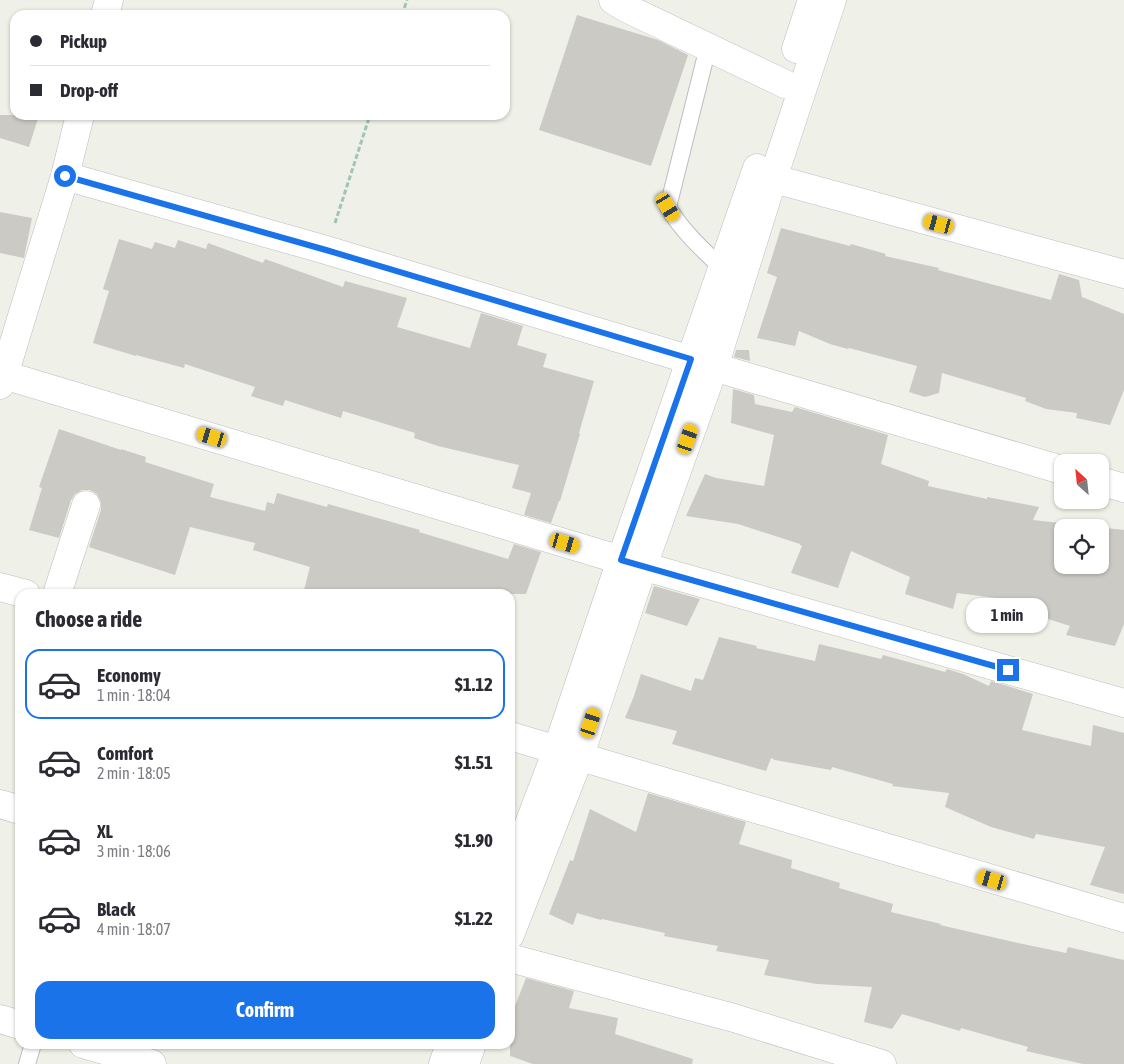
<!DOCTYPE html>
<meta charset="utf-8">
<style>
:root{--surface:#fff;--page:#f2f2f3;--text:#2b2b33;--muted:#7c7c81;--line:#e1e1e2;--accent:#1a73e8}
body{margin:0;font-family:"Asap Condensed",sans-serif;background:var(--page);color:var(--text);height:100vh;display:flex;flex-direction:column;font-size:19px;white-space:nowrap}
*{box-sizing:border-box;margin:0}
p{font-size:16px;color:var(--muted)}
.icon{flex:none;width:28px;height:28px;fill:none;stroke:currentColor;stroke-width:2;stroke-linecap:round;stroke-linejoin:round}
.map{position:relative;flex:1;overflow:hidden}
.sheet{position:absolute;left:15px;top:589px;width:500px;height:460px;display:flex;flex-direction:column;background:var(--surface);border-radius:15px;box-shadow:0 1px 4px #0004}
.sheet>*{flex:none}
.top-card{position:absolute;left:10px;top:10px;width:500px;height:110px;border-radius:15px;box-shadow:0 1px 4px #0004;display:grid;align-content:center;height:110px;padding:0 20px;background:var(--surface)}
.needle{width:32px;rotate:333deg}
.buttons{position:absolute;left:1054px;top:454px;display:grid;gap:10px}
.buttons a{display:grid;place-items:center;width:55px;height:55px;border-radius:10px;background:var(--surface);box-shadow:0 1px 4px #0004;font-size:25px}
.end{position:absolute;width:22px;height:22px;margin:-11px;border:6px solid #1a73e8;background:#fff;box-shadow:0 0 0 2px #fff}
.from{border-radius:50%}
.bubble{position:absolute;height:35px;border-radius:15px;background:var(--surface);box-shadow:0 1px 4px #0004;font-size:16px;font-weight:700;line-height:35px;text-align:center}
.car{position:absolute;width:15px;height:30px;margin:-15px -8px;border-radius:6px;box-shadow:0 0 4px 1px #0007;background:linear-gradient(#f5c518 24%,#345 0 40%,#f5c518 0 76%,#345 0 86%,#f5c518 0)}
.top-card b{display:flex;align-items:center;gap:18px;height:48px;font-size:19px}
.top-card b+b{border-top:1px solid var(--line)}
.top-card i{width:12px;height:12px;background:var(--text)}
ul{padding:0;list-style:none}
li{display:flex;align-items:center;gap:15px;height:70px;margin:0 10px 8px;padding:0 10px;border:2px solid transparent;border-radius:15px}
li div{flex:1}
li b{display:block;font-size:19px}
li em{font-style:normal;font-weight:700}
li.on{border-color:var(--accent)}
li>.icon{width:45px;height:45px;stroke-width:1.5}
h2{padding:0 20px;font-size:22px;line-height:60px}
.cta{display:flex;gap:10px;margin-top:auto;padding:10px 20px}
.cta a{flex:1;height:58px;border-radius:15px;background:var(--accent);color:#fff;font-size:20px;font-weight:700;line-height:58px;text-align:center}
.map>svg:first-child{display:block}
.building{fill:#cbcac4;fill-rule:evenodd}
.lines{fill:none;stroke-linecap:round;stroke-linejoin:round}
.lane-casing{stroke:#bcbdc2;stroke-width:18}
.street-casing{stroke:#bcbdc2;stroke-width:29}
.path{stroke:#a0c5b3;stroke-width:3;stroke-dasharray:5 2.5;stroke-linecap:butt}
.lane{stroke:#fff;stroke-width:16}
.street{stroke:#fff;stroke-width:28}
.route{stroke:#1a73e8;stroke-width:6}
</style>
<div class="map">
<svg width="1124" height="1064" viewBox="0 0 1124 1064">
<rect width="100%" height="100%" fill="#eff0e7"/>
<g class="building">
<path d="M577,15L658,40L688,55L651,166L539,130Z"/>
<path d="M0,115H39L29,147L0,138Z"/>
<path d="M0,212L32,218L24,258L0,253Z"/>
<path d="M781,228L850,246L851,244L886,254L885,256L939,268L938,270L1051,300L1059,274L1079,280L1082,297L1124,314V390L1110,425L1076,418L1077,413L1046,409L1025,401L1026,398L942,373L939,393L925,397L909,392L917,366L849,348L848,349L830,344L799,331L795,346L757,338L777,277L767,273Z"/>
<path d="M119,239L152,249L155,242L175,248L178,240L206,249L208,243L263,263L265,259L343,287L345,281L407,298L397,327L470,348L481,313L523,326L517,345L547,354L543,367L594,381L579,433L580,434L560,501H559L551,523L524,515L531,493L512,488L519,465L438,446L414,438L415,433L343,411L341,418L285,400L283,406L251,396L255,387L185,364L184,368L136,355V356L93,343L109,291L103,289Z"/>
<path d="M736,350H749L750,361L734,357Z"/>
<path d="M733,389L754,395L755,404L792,412L795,407L888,435L881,464L929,481L928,486L987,499V497L1039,507L1033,520L1124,530V624L1115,646L1066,635L1070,626L1017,609L1020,601L957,593L953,609L905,594L910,577L851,551L838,588L791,573L802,546L800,545V544L738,524L686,516L705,474L716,478L764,486L774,435L731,423ZM1062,528H1100V565H1062Z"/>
<path d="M59,429L121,450V449L146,457L145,462L214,484L210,497L265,511L267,502L274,504L277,493L327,507L328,504L420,530L419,532L508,559L514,544L541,552L526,594H303L310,567L253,550L255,543L190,527L175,575L89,547L101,510V502L97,494L90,490H82L75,494L71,500L59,538L29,530L42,488L39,487Z"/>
<path d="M654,586L700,599L687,626L645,613Z"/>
<path d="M719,637L757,646L756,648L815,661L819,644L881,659L883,655L945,672L947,669L963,674L989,686L991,681L1033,694L1022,730L1091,746L1093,725L1124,733V894L1090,885L1105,847L1036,834L1034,839L991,827L945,807L949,793L892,786L893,784L832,767L831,770L775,760L771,758L766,771L672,744L677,731L625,718L634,696L641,674L691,691L695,678L703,680Z"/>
<path d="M648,793L746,822L739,844L792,860L791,868L840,883L839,888L893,904L891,912L941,924L940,925L1018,943L1066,953L1068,947L1124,960V1064H1083L1026,1051L1028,1047L961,1028L960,1031L902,1014L892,1029L864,1022L872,987L817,984L764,975L769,960L716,951L718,946L664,936L665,933L602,919L601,920L577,913L573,925L549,914L570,860L573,861L590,809L636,832Z"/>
<path d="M526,978L574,991L569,1008L618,1018L615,1034L693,1059L692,1064H533L510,1056V1019Z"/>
</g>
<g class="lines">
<g class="lane-casing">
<g id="lane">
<path d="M708,47L668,207C682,231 702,249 722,268"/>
<path d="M27,1064L33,1044"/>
</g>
</g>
<g class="street-casing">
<g id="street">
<path d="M613,0L626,8L785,84"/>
<path d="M105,15L109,0"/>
<path d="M796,49L812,0"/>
<path d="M756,174L1124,274"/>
<path d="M65,176L326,250L714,367L1062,470"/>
<path d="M4,375L65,176L80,115"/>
<path d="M0,385L4,375L621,560L1124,703"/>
<path d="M1100,481L1124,488"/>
<path d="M0,587L26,594"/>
<path d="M57,594L86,505"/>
<path d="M510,736L1124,918"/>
<path d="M0,804L20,810"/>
<path d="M510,874L557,750L621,560L757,168"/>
<path d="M510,935L579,758L643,566L714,367L773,178L832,0"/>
<path d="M510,958L734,1018L882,1064"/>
<path d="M0,1019L20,1025"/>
<path d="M83,1044L152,1064"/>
<path d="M443,1064L450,1044"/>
<path d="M465,1064L472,1044"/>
</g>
</g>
<g class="path">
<path d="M402,15L407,0"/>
<path d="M335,223L370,115"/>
</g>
<use href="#lane" class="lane"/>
<use href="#street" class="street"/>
</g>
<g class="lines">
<path class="route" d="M65,176L326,250L691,359L621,560L1008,670"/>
</g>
</svg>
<div class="buttons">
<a><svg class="needle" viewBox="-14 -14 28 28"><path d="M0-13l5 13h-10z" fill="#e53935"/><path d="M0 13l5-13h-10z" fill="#7c7c81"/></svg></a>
<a><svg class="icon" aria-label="locate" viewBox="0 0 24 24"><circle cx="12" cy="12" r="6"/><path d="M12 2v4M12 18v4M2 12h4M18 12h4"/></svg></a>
</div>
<i class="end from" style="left:65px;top:176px"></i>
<i class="end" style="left:1008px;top:670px"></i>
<div class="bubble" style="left:966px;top:598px;width:82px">1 min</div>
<i class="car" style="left:668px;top:207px;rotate:149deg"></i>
<i class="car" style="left:939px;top:224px;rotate:285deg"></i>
<i class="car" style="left:212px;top:437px;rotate:287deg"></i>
<i class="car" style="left:688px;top:439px;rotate:19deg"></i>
<i class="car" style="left:565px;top:543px;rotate:106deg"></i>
<i class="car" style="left:591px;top:723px;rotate:18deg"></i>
<i class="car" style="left:992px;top:880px;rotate:286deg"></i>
<div class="top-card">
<b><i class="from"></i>Pickup</b>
<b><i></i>Drop-off</b>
</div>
<section class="sheet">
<h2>Choose a ride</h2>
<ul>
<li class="on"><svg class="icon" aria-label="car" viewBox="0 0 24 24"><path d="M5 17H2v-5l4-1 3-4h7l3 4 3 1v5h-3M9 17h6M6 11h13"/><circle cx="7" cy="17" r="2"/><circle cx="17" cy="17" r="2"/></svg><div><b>Economy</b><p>1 min · 18:04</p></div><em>$1.12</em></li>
<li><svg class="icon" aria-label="car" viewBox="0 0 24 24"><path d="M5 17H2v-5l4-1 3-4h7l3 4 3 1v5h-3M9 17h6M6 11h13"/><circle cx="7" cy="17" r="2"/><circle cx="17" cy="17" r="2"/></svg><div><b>Comfort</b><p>2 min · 18:05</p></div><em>$1.51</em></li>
<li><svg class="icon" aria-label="car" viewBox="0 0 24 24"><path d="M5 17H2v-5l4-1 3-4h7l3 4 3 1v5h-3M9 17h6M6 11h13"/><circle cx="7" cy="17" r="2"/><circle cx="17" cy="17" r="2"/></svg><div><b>XL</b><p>3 min · 18:06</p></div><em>$1.90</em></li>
<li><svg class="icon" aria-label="car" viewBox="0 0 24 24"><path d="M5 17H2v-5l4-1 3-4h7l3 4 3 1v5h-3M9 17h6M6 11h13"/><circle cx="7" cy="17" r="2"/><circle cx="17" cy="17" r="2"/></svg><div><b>Black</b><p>4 min · 18:07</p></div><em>$1.22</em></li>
</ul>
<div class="cta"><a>Confirm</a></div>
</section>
</div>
